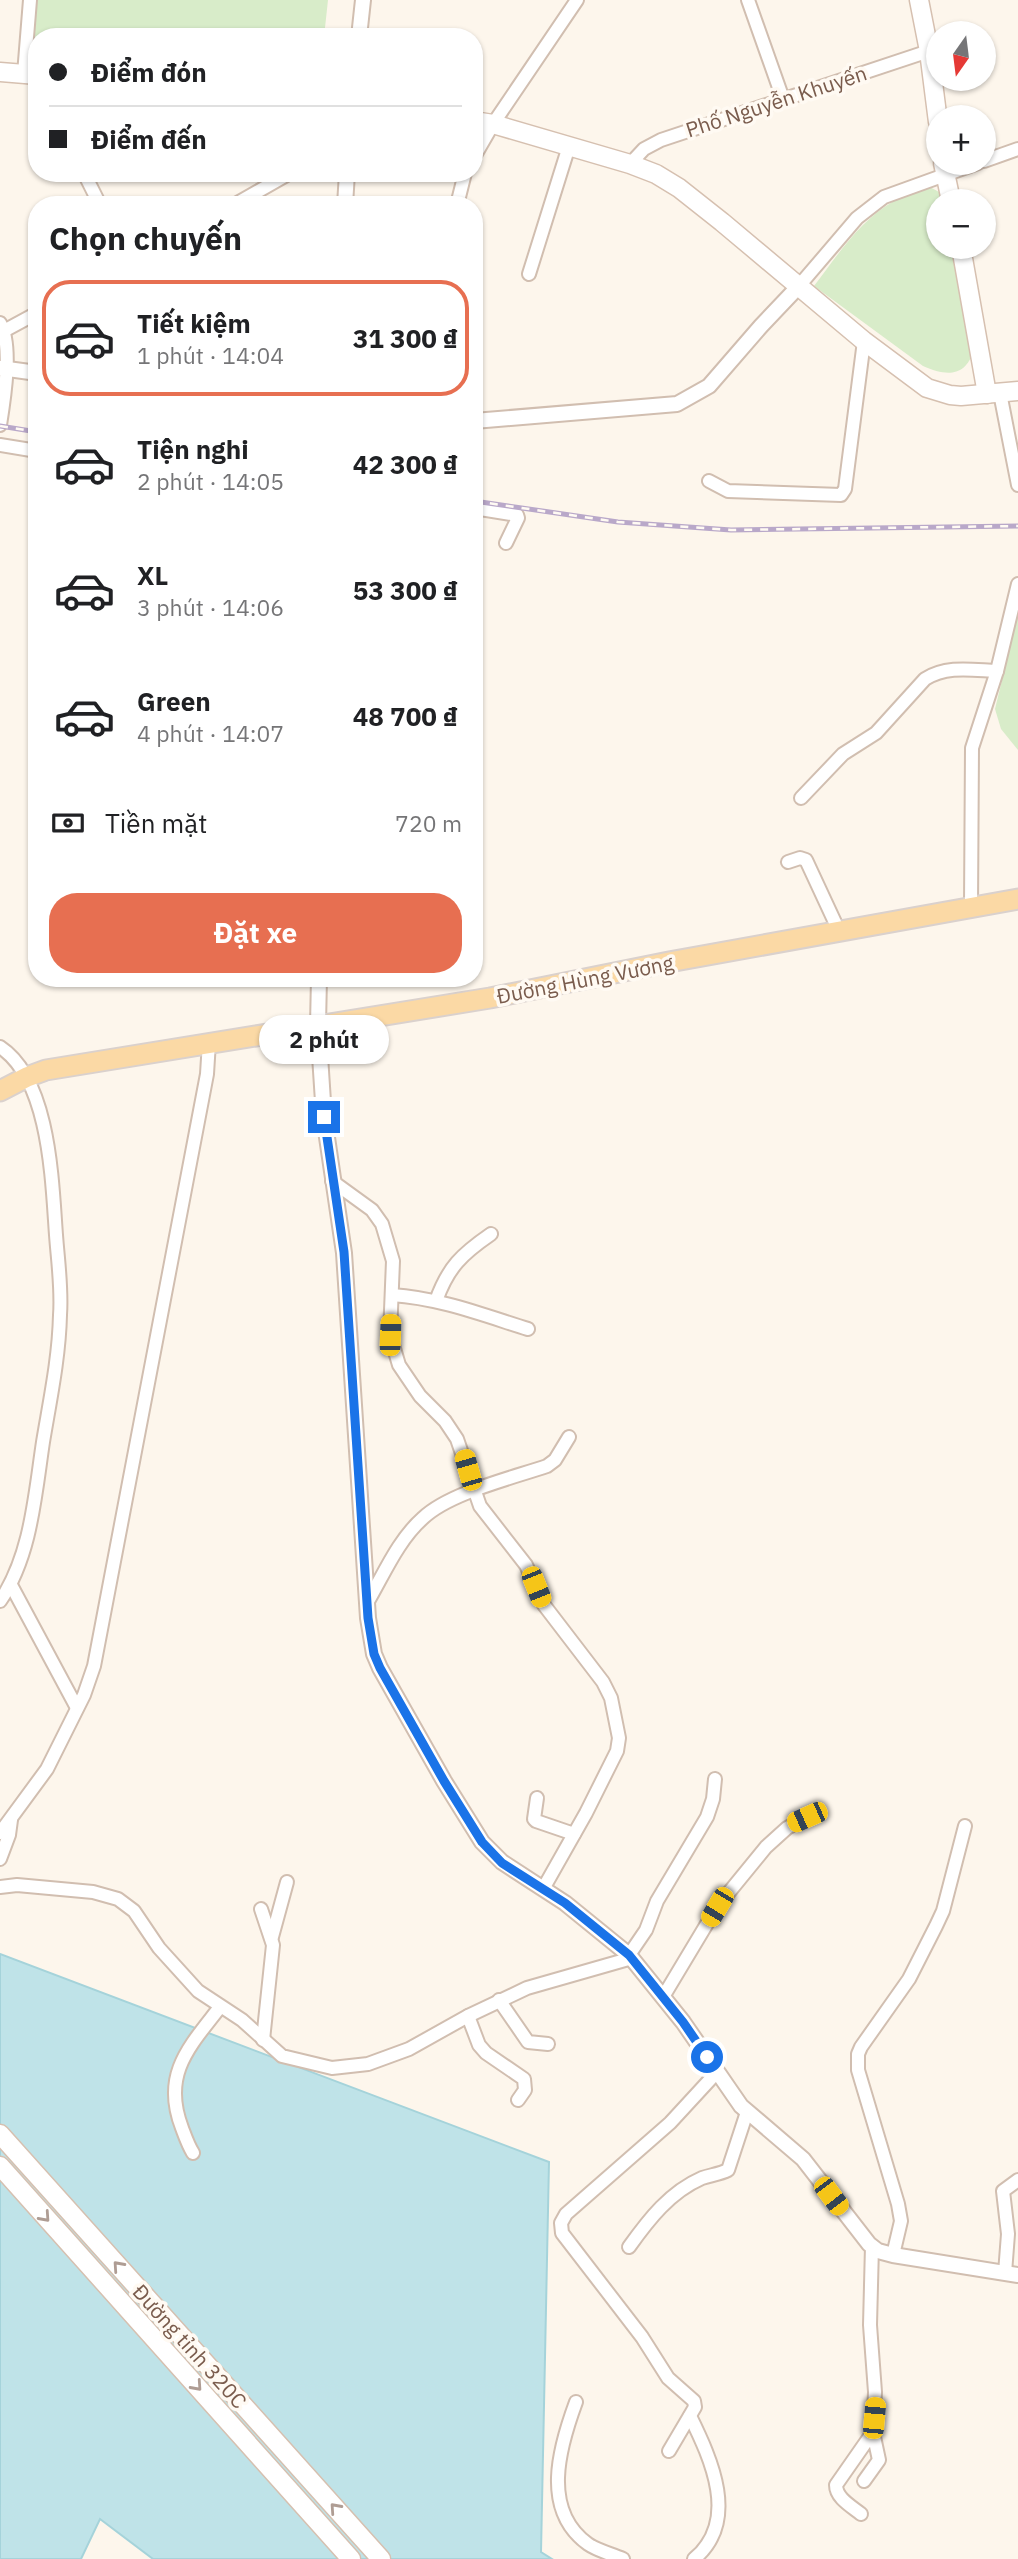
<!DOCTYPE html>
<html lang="vi">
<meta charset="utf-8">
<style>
:root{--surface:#fff;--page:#f2f2f2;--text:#202124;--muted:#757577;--line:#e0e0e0;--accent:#e76f51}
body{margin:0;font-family:"IBM Plex Sans",sans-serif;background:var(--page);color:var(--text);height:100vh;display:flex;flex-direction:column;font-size:26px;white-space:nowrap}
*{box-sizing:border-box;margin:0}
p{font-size:23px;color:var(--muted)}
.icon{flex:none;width:38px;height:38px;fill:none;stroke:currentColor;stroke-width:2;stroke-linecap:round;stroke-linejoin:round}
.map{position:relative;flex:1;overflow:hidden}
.sheet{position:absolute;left:28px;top:196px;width:455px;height:791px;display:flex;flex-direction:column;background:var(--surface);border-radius:28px;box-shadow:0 2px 5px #0004}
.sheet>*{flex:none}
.banner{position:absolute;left:28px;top:28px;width:455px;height:154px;border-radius:28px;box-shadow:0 2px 5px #0004;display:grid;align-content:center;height:154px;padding:0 21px;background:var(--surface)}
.needle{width:46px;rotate:194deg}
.tools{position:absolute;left:926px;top:21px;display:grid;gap:14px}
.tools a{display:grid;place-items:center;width:70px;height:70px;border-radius:50%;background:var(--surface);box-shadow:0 2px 5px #0004;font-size:35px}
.end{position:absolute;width:32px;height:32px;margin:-16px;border:9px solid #1a73e8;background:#fff;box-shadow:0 0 0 4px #fff}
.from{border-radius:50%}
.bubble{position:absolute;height:49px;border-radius:24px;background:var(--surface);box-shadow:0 2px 5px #0004;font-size:23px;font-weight:700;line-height:49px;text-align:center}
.car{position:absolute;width:21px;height:42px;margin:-21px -10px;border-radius:9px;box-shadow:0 0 5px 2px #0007;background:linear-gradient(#f5c518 24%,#345 0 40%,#f5c518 0 76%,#345 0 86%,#f5c518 0)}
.banner b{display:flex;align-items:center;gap:24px;height:66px;font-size:26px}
.banner b+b{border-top:2px solid var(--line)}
.banner i{width:18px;height:18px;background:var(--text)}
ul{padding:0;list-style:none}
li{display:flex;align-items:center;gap:21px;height:116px;margin:0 14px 10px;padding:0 7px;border:4px solid transparent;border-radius:28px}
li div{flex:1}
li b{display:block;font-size:26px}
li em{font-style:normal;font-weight:700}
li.on{border-color:var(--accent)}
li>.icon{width:63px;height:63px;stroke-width:1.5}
h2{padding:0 21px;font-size:32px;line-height:84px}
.pay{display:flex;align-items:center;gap:18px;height:77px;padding:0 21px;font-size:26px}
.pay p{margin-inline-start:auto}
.button{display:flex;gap:14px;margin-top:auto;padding:14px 21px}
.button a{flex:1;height:80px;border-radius:28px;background:var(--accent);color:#fff;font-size:28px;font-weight:700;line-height:80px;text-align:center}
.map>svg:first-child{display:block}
.green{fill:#d8ecc9}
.water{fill:#bfe3e8;stroke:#a5d3da;stroke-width:2}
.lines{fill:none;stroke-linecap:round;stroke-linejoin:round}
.minor-casing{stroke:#d1beb0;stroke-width:16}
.tertiary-casing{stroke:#d1beb0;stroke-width:18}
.secondary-casing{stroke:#d6c0b0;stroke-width:21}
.primary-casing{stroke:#dad1cd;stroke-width:23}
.minor{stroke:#fff;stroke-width:12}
.tertiary{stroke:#fff;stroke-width:14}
.secondary{stroke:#fff;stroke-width:18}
.primary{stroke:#fbd9a5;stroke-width:19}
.rail-casing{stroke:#b9a8c9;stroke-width:5}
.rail{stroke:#fffaf3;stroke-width:2.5;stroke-dasharray:8;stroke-linecap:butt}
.oneway{stroke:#af9d94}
.route{stroke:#1a73e8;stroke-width:9}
.labels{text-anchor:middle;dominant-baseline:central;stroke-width:7;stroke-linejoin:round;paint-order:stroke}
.street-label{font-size:21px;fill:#7a5c4d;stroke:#fffaf3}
</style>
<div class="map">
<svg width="1018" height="2559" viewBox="0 0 1018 2559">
<rect width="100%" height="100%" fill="#fdf6ec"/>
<g class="green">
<path d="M35,0H328L324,37H37V64L28,63Z"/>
<path d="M930,187L939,192L941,201H938V247H951L974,350C965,378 946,376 923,366L814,286C837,256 860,220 894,201C905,195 919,191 930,187Z"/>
<path d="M1018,614V750L1001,729L995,709Z"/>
</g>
<path class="water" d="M0,1954L549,2162L541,2552L552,2559H153L100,2519L81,2559H0Z"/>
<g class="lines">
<g class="minor-casing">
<g id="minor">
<path d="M748,0L783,99"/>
<path d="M24,74L30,0"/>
<path d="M474,157L493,124L577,0"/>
<path d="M984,161L1018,149"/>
<path d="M630,164L644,149L661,140L929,51"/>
<path d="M84,173L100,205"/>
<path d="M234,205L290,173"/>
<path d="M457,205L465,173"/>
<path d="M529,274L569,146"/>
<path d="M798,287L857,218L884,197L978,163"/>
<path d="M0,323C13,345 4,400 0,425"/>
<path d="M0,333L37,313"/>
<path d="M1000,393L1018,485"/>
<path d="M0,445L37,451"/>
<path d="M709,481L728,491L841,495L845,489L864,341"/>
<path d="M474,508L517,515L518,518L506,543"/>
<path d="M801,798L843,754L876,733L925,679C947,665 972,670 997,671"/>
<path d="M788,862L800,858L806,860L839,931"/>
<path d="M971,906L972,748L997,671L1018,584"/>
<path d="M0,1047C50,1080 52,1181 56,1235C58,1262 62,1289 60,1315C59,1358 50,1400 43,1442C35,1495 31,1556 0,1601"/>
<path d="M332,1181L372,1210L382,1224L393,1261L390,1335L399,1365L420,1396L445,1421L457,1439L480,1506L526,1565L544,1605L603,1682L611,1698L619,1738L617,1751L586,1813L543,1889"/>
<path d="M392,1295C439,1298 483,1315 528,1329"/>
<path d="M436,1301C448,1267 462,1254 491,1234"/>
<path d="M11,1585L77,1708"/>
<path d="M367,1603C384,1574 398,1540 423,1518C449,1493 512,1478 547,1466L555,1460L569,1437"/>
<path d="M537,1798L534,1819L536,1821L574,1834"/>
<path d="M0,1833L47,1769L84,1695L94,1666L207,1074L209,1042"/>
<path d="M0,1859L9,1835L11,1820"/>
<path d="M0,1887L17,1885L93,1892L118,1899L134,1911L159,1948L198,1991L242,2020L282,2056L332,2068L368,2064L409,2049L468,2016L527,1988L632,1958"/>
<path d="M261,1909L273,1945L263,2040"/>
<path d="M272,1937L287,1882"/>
<path d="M629,1955L646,1930L657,1901L707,1817L713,1799L715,1779"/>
<path d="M663,1997L717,1907L766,1847L787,1828L807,1817"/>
<path d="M499,2000L528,2042L548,2044"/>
<path d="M468,2016L479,2045L486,2053L524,2079L525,2090L518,2100"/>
<path d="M193,2153C188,2145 185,2136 182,2128C161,2074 190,2046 220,2007"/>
<path d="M629,2247C649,2219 670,2192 702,2178C711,2175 720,2174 728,2170L747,2112"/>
<path d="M893,2255L901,2221L898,2204L858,2070V2054L861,2047L909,1979L936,1926L943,1911L965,1826"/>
<path d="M1005,2273L1008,2234L1003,2191L1018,2180"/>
<path d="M576,2402C559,2448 541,2510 588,2544C598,2551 612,2554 623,2559"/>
<path d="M690,2416C711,2459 740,2521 694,2559"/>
<path d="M669,2451L695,2407L694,2401L668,2378L642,2337L562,2233L561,2223L566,2214L670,2123L717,2072"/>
<path d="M864,2481L879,2460L873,2432L875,2392L870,2325L872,2246"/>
<path d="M861,2514C851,2506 836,2498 836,2485L873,2432"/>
</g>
</g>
<g class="tertiary-casing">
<g id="tertiary">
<path d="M359,37L363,0"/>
<path d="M345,205L347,173"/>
<path d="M0,368L37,373"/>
<path d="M474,421L677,404L709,386L761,326L798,287"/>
<path d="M319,978L318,1025L324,1117L344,1253L368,1618L374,1654L380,1668L444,1781L482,1842L502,1862L565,1903L629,1955L683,2022L741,2106L803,2159L869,2244L878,2251L893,2255L1018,2275"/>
</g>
</g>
<g class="secondary-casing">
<g id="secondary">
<path d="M919,0L929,51L938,122"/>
<path d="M0,72L37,75"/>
<path d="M474,121L493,124L630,164L656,174L679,188L722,222L864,341L927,388L950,395L961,396L1018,391"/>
<path d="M943,163L951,201"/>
<path d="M961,247L987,394"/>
<path d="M0,2134L381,2559"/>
<path d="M0,2166L351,2559"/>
</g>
</g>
<g class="primary-casing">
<path id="primary" d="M0,1091L27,1077L46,1070L490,998L669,962L1018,899"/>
</g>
<use href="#minor" class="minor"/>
<use href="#tertiary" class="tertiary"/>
<use href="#secondary" class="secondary"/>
<use href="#primary" class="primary"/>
<g class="rail-casing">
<g id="rail">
<path d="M0,426L37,432"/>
<path d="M474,501L618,522L731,530L1018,526"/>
</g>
</g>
<use href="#rail" class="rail"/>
</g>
<defs><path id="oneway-chevron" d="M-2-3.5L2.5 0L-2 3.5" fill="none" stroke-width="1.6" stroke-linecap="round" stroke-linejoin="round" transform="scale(1.75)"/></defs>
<g class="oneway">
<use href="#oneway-chevron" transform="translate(45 2217) rotate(48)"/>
<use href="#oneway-chevron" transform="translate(118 2266) rotate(-132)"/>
<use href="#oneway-chevron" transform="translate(197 2386) rotate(48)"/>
<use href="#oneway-chevron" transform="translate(335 2508) rotate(-132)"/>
</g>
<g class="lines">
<path class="route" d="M324,1117L344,1252L368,1618L374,1654L380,1668L444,1781L482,1842L502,1863L565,1903L629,1955L683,2022L707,2057"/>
</g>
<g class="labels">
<g class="street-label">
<text transform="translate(776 101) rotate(-18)">Phố Nguyễn Khuyến</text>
<text transform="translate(585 979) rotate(-11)">Đường Hùng Vương</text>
<text transform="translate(190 2346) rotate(48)">Đường tỉnh 320C</text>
</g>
</g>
</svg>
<div class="tools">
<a><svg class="needle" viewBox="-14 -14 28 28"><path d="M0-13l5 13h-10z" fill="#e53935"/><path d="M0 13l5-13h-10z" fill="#757577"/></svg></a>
<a>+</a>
<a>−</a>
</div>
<i class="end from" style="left:707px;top:2057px"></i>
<i class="end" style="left:324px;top:1117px"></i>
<div class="bubble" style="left:259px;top:1015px;width:130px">2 phút</div>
<i class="car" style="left:390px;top:1335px;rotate:2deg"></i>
<i class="car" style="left:468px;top:1470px;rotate:344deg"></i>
<i class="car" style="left:536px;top:1587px;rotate:158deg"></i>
<i class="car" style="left:807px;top:1817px;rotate:246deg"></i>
<i class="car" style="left:717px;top:1907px;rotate:211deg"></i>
<i class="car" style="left:831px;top:2196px;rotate:143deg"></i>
<i class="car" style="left:874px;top:2418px;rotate:5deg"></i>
<div class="banner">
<b><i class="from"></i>Điểm đón</b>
<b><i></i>Điểm đến</b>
</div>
<section class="sheet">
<h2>Chọn chuyến</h2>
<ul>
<li class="on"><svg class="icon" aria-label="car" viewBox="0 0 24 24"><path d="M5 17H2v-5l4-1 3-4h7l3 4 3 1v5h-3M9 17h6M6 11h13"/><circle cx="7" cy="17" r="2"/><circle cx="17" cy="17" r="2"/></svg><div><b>Tiết kiệm</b><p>1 phút · 14:04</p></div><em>31 300 ₫</em></li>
<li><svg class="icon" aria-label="car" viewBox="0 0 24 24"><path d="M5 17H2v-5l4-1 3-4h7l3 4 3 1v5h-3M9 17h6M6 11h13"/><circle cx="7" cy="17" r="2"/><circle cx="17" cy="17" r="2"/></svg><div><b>Tiện nghi</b><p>2 phút · 14:05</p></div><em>42 300 ₫</em></li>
<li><svg class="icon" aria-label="car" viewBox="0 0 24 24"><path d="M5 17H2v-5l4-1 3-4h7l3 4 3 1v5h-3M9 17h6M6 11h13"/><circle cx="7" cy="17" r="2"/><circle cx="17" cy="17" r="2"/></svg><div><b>XL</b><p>3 phút · 14:06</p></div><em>53 300 ₫</em></li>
<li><svg class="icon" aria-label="car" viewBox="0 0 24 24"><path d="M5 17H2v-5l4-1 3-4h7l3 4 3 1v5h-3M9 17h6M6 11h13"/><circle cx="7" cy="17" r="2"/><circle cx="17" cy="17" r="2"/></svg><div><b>Green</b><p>4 phút · 14:07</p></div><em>48 700 ₫</em></li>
</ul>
<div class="pay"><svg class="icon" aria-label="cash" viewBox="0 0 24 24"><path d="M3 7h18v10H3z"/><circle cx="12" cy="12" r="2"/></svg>Tiền mặt<p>720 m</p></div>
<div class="button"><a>Đặt xe</a></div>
</section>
</div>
